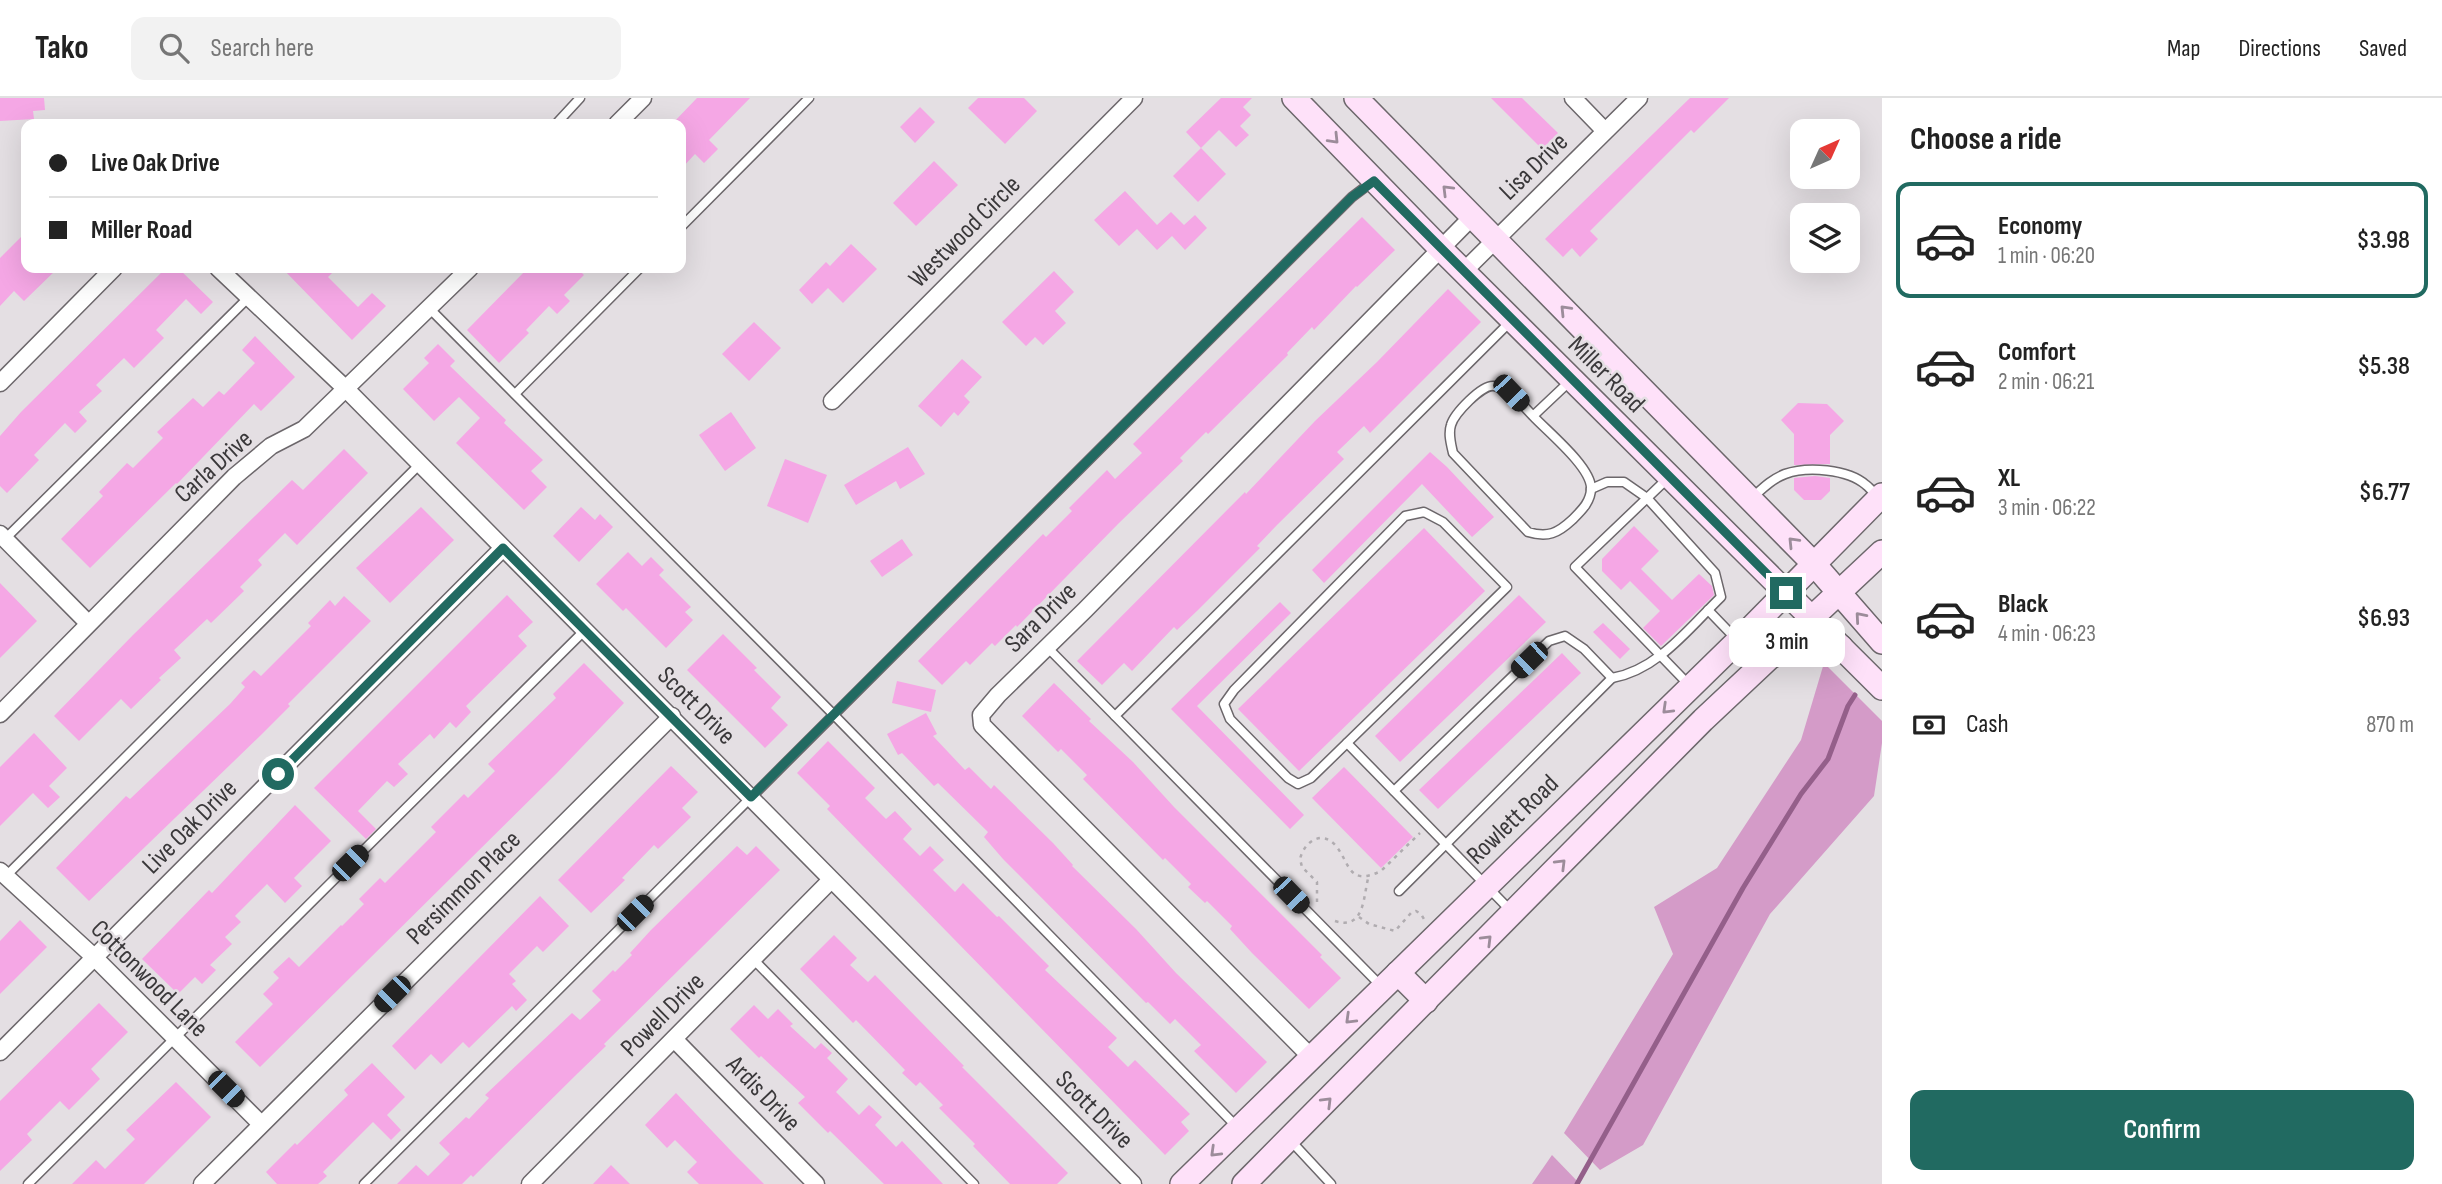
<!DOCTYPE html>
<meta charset="utf-8">
<style>
:root{--surface:#fff;--page:#f2f2f2;--text:#222;--muted:#767676;--line:#e0e0e0;--accent:#216a61}
body{margin:0;font-family:"Sofia Sans Condensed",sans-serif;background:var(--page);color:var(--text);height:100vh;display:flex;flex-direction:column;font-size:26px;white-space:nowrap}
*{box-sizing:border-box;margin:0}
p{font-size:23px;color:var(--muted)}
.icon{flex:none;width:38px;height:38px;fill:none;stroke:currentColor;stroke-width:2;stroke-linecap:round;stroke-linejoin:round}
.map{position:relative;flex:1;overflow:hidden}
.details{display:flex;flex-direction:column;background:var(--surface);width:560px}
.details>*{flex:none}
.guide{position:absolute;left:21px;top:21px;width:665px;height:154px;border-radius:14px;box-shadow:0 7px 28px #0002;display:grid;align-content:center;height:154px;padding:0 28px;background:var(--surface)}
.needle{width:46px;rotate:45deg}
.tools{position:absolute;left:1790px;top:21px;display:grid;gap:14px}
.tools a{display:grid;place-items:center;width:70px;height:70px;border-radius:14px;background:var(--surface);box-shadow:0 7px 28px #0002;font-size:35px}
.end{position:absolute;width:32px;height:32px;margin:-16px;border:9px solid #216a61;background:#fff;box-shadow:0 0 0 4px #fff}
.from{border-radius:50%}
.bubble{position:absolute;height:49px;border-radius:14px;background:var(--surface);box-shadow:0 7px 28px #0002;font-size:23px;font-weight:600;line-height:49px;text-align:center}
.car{position:absolute;width:21px;height:42px;margin:-21px -10px;border-radius:9px;box-shadow:0 0 5px 2px #0007;background:linear-gradient(#222 24%,#8ab4d8 0 40%,#222 0 76%,#8ab4d8 0 86%,#222 0)}
.guide b{display:flex;align-items:center;gap:24px;height:66px;font-size:26px}
.guide b+b{border-top:2px solid var(--line)}
.guide i{width:18px;height:18px;background:var(--text)}
ul{padding:0;list-style:none}
li{display:flex;align-items:center;gap:21px;height:116px;margin:0 14px 10px;padding:0 14px;border:4px solid transparent;border-radius:14px}
li div{flex:1}
li b{display:block;font-size:26px}
li em{font-style:normal;font-weight:600}
li.on{border-color:var(--accent)}
li>.icon{width:63px;height:63px;stroke-width:1.5}
h2{padding:0 28px;font-size:32px;line-height:84px}
.pay{display:flex;align-items:center;gap:18px;height:77px;padding:0 28px;font-size:26px}
.pay p{margin-inline-start:auto}
.button{display:flex;gap:14px;margin-top:auto;padding:14px 28px}
.button a{flex:1;height:80px;border-radius:14px;background:var(--accent);color:#fff;font-size:28px;font-weight:600;line-height:80px;text-align:center}
header{display:flex;align-items:center;gap:42px;box-sizing:border-box;height:98px;padding:0 35px;background:var(--surface);border-bottom:2px solid var(--line)}
header strong{font-size:33px}
nav{display:flex;gap:38px;margin-inline-start:auto;font-size:24px}
.search{width:490px;height:63px;background:var(--page);display:flex;align-items:center;gap:18px;box-sizing:border-box;padding:0 24px;border-radius:14px;color:var(--muted);font-size:26px}
main{display:flex;flex:1;min-height:0}
.map>svg:first-child{display:block}
.green{fill:#d49bc8}
.lines{fill:none;stroke-linecap:round;stroke-linejoin:round}
.stream{stroke:#945f8a;stroke-width:5}
.building{fill:#f5a7e5}
.lane-casing{stroke:#6c676b;stroke-width:11}
.street-casing{stroke:#6c676b;stroke-width:19}
.secondary-casing{stroke:#6c676b;stroke-width:26}
.path{stroke:#b0acb0;stroke-width:2.5;stroke-dasharray:3.5 5;stroke-linecap:butt}
.lane{stroke:#fff;stroke-width:8}
.street{stroke:#fff;stroke-width:16}
.secondary{stroke:#fee1f9;stroke-width:23}
.oneway{stroke:#9c8c9a}
.route{stroke:#216a61;stroke-width:9}
.labels{text-anchor:middle;dominant-baseline:central;stroke-width:5;stroke-linejoin:round;paint-order:stroke}
.street-label{font-size:26px;fill:#3a383a;stroke:#e4dfe3}
</style>
<header>
<strong>Tako</strong>
<div class="search"><svg class="icon" aria-label="search" viewBox="0 0 24 24"><circle cx="10" cy="10" r="6"/><path d="M15 15l6 6"/></svg>Search here</div>
<nav><a>Map</a><a>Directions</a><a>Saved</a></nav>
</header>
<main>
<div class="map">
<svg width="1882" height="1086" viewBox="0 0 1882 1086">
<rect width="100%" height="100%" fill="#e4dfe3"/>
<g class="green">
<path d="M1824,565L1882,623V645L1874,698L1770,816L1643,1047L1600,1072L1564,1035L1673,856L1654,809L1717,770L1801,642Z"/>
<path d="M1552,1057L1580,1086H1532Z"/>
</g>
<g class="lines">
<path class="stream" d="M1577,1086L1743,790L1801,696L1828,661L1848,608L1855,597"/>
</g>
<g class="building">
<path d="M0,0H44L45,12L33,13L34,21L0,23Z"/>
<path d="M697,0H750L709,42L718,51L704,65L695,56L681,71V26H672Z"/>
<path d="M978,0H1024L1037,13L1005,46L968,10Z"/>
<path d="M1221,0H1252L1243,9L1251,17L1240,28L1249,37L1236,49L1219,32L1201,50L1186,34Z"/>
<path d="M1491,0H1522L1558,35L1542,51Z"/>
<path d="M1690,0H1729L1694,35L1691,32L1590,133L1598,141L1580,159L1572,150L1563,159L1545,141Z"/>
<path d="M920,9L935,24L915,45L900,29Z"/>
<path d="M1201,50L1226,76L1198,104L1173,78Z"/>
<path d="M934,63L958,87L916,128L893,105Z"/>
<path d="M1125,93L1157,127L1171,114L1184,127L1195,117L1207,130L1185,152L1172,138L1157,152L1137,131L1119,148L1094,122Z"/>
<path d="M1362,119L1395,152L1357,189L1356,188L1314,232L1312,229L1287,255L1288,257L1208,336L1206,334L1180,360L1183,363L1118,426L1017,529L1016,527L995,548L992,545L970,567L966,563L942,587L918,563L1043,436L1046,439L1072,413L1069,410L1107,372L1115,381L1142,355L1133,346Z"/>
<path d="M26,134V170H58L24,203L14,193L0,208V160Z"/>
<path d="M851,146L877,171L843,205L828,190L812,206L799,192L826,164L830,168Z"/>
<path d="M166,170H178L213,204L201,216L186,201L156,232L164,240L134,270L124,260L96,287L102,293L79,314L87,323L75,335L65,325L34,357L39,362L7,395L0,388V338L21,314Z"/>
<path d="M282,170H337L328,179L358,209L372,195L386,208L352,242Z"/>
<path d="M528,170H577L584,177L564,197L570,203L557,216L549,208L526,232L529,235L499,265L467,232Z"/>
<path d="M1054,173L1074,194L1055,213L1066,225L1043,247L1035,239L1026,248L1002,224Z"/>
<path d="M1448,191L1481,224L1370,335L1364,328L1337,354L1344,361L1277,427L1257,448L1260,450L1198,512L1177,532L1174,529L1132,573L1124,565L1102,587L1077,563L1245,394L1246,396L1315,323L1377,264Z"/>
<path d="M754,224L781,250L749,283L722,256Z"/>
<path d="M255,238L295,279L261,313L254,306L177,386L176,385L90,470L61,441L103,398L99,394L127,365L133,370L163,340L157,334L193,300L203,309L219,293L224,297L255,265L242,252Z"/>
<path d="M438,246L455,263L450,268L506,322L504,325L543,362L531,373L547,389L524,412L456,345L480,320L459,299L434,323L403,291L429,265L424,260Z"/>
<path d="M962,261L982,279L964,298L970,304L958,318L954,314L941,329L918,308Z"/>
<path d="M1798,305L1827,306L1844,323L1830,337V366L1794,367V336L1781,322Z"/>
<path d="M731,314L756,350L725,373L699,337Z"/>
<path d="M908,349L925,376L900,391L896,383L856,407L844,387Z"/>
<path d="M344,351L368,375L297,447L285,435L258,462L262,467L240,489L244,493L211,525L207,521L174,552L181,560L159,580L161,582L131,611L121,601L79,643L54,618L133,537L292,382L303,392Z"/>
<path d="M1430,354L1447,369L1494,419L1472,439L1422,386L1324,485L1312,472Z"/>
<path d="M785,361L827,377L808,425L767,408Z"/>
<path d="M1815,378L1830,380V393L1821,402H1804L1794,392V380Z"/>
<path d="M421,409L454,442L390,505L356,470Z"/>
<path d="M581,409L595,422L600,416L613,429L579,464L553,438Z"/>
<path d="M1634,428L1659,453L1641,471L1672,502L1699,476L1712,488L1714,497L1661,548L1643,530L1660,513L1630,483L1621,492L1602,473V461Z"/>
<path d="M1424,430L1485,493L1299,673L1238,611Z"/>
<path d="M902,441L913,457L882,479L870,463Z"/>
<path d="M628,454L642,468L651,459L664,472L659,477L691,509L685,514L693,522L666,550L626,510L623,513L596,486Z"/>
<path d="M0,485L37,523L0,560Z"/>
<path d="M507,497L533,524L518,538L527,548L466,608L471,614L456,630L450,624L434,641L430,636L398,666L408,676L394,689L387,683L358,713L376,731L366,741L314,690Z"/>
<path d="M1519,497L1546,524L1400,664L1375,638Z"/>
<path d="M344,498L371,523L288,606L290,608L261,637L89,803L56,770L126,698L130,701L230,606L245,589L241,585L254,572L261,578L311,528L308,525L330,502L335,508Z"/>
<path d="M1280,504L1291,515L1197,608L1304,717L1290,731L1171,611Z"/>
<path d="M1603,525L1630,551L1620,561L1593,534Z"/>
<path d="M723,536L757,570L754,572L781,599L771,610L788,627L765,650L687,572Z"/>
<path d="M1562,555L1581,575L1438,711L1419,692Z"/>
<path d="M584,565L624,605L557,675L260,969L235,944L273,906L263,896L279,880L273,874L289,859L299,869L341,827L342,828L364,806L359,801L380,780L385,785L436,734L431,729L464,696L468,700L495,673L488,666L556,600L553,596Z"/>
<path d="M897,583L936,592L931,614L892,605Z"/>
<path d="M1054,585L1091,621L1089,623L1133,664L1174,709L1322,857L1320,859L1341,880L1309,911L1252,855L1230,831L1232,828L1207,803L1205,805L1188,789L1191,786L1165,760L1163,762L1083,681L1087,677L1061,651L1058,654L1022,618Z"/>
<path d="M926,615L937,636L933,638L965,672L969,669L991,691L994,687L1053,745L1073,767L1072,768L1136,831L1176,875L1267,964L1236,995L1194,953L1201,947L1175,921L1170,926L1148,904L1146,905L1003,761L984,739L988,734L938,685L934,688L902,655L898,657L887,636Z"/>
<path d="M34,635L67,670L49,688L60,699L48,710L33,695L0,728V669Z"/>
<path d="M828,643L875,690L865,700L886,721L895,713L912,731L903,741L920,758L930,748L944,762L933,772L955,794L963,785L997,819L999,818L1049,868L1045,872L1117,940L1108,949L1128,969L1135,962L1190,1016L1181,1024L1189,1033L1165,1057L861,746L827,711L830,708L797,675Z"/>
<path d="M671,668L698,694L682,710L691,719L658,751L654,747L622,780L625,782L591,815L558,782Z"/>
<path d="M1344,669L1413,739L1381,770L1312,700Z"/>
<path d="M295,707L331,743L294,780L302,788L285,805L267,786L235,818L241,824L225,839L232,846L210,867L216,872L202,886L195,879L178,896L142,861L209,792L212,795Z"/>
<path d="M737,748L747,757L756,748L780,772L604,946L606,948L578,975L473,1079L471,1077L462,1086H397L416,1067L428,1078L450,1056L439,1045L466,1019L469,1021L489,1000L485,997L572,915L580,922L601,902L592,893L613,872L615,874L632,857L630,855L651,832Z"/>
<path d="M540,798L569,828L543,854L537,848L509,876L516,883L512,886L527,902L516,913L512,908L469,950L463,944L441,966L431,956L415,972L392,948Z"/>
<path d="M20,822L47,849L0,896V843Z"/>
<path d="M834,837L857,860L850,867L868,884L875,877L964,968L962,969L1068,1075L1057,1086H1010L973,1048L975,1046L939,1010L943,1007L920,984L916,988L902,975L905,972L856,922L853,925L800,871Z"/>
<path d="M99,905L128,934L91,971L100,981L69,1012L60,1003L27,1036L32,1042L0,1073V1003Z"/>
<path d="M754,907L768,921L778,911L793,926L790,928L815,951L821,945L832,955L827,960L848,981L836,994L859,1017L869,1007L882,1019L875,1027L896,1049L902,1043L943,1086H884L830,1033L828,1035L798,1005L805,999L761,958L759,960L730,931Z"/>
<path d="M372,965L405,999L387,1017L401,1032L391,1042L373,1024L323,1074L327,1078L318,1086H277L266,1074L295,1045L297,1047L348,997L344,992Z"/>
<path d="M176,984L211,1019L144,1086H72L96,1062L105,1071L135,1041L126,1032Z"/>
<path d="M676,995L733,1055L764,1086H699L687,1074L697,1064L675,1042L667,1050L645,1027Z"/>
<path d="M611,1067L630,1086H593Z"/>
</g>
<g class="lines">
<g class="lane-casing">
<g id="lane">
<path d="M556,26L580,0"/>
<path d="M681,129L809,0"/>
<path d="M429,210L834,617L1237,1029"/>
<path d="M515,296L640,170"/>
<path d="M1533,318C1522,307 1511,291 1494,288C1482,286 1454,316 1451,327C1448,336 1451,346 1453,355L1528,434C1548,440 1558,435 1572,422C1581,413 1591,404 1591,390C1591,369 1548,334 1533,318L1569,284"/>
<path d="M1667,381L1575,469L1690,588"/>
<path d="M1753,399C1763,390 1772,381 1785,376C1807,368 1848,371 1866,387C1870,390 1874,395 1878,399"/>
<path d="M1424,414L1443,424L1507,489L1311,680L1298,686L1288,680L1230,621L1224,606L1234,592L1405,418Z"/>
<path d="M5,441L249,199"/>
<path d="M1708,512L1735,540"/>
<path d="M1047,549L1115,618"/>
<path d="M1347,645L1511,813"/>
<path d="M1394,693L1549,543L1565,538L1584,551L1612,580"/>
<path d="M5,779L420,366"/>
<path d="M1399,793L1612,580C1658,572 1689,530 1721,499L1715,475L1647,400L1624,384H1607L1591,391"/>
<path d="M753,861L974,1086"/>
<path d="M1382,889L1115,618L1510,224"/>
<path d="M1291,1043L1331,1086"/>
<path d="M28,1086L585,532"/>
<path d="M364,1086L1352,99L1372,84"/>
</g>
</g>
<g class="street-casing">
<g id="street">
<path d="M1573,0L1605,33"/>
<path d="M617,26L643,0"/>
<path d="M218,170L346,291L1133,1086"/>
<path d="M1464,173L1639,0"/>
<path d="M0,285L114,170"/>
<path d="M832,303L1134,0"/>
<path d="M0,436L88,525"/>
<path d="M0,616L234,379L271,348L304,331L470,170"/>
<path d="M0,773L93,858L261,1026"/>
<path d="M674,941L816,1086"/>
<path d="M0,954L503,450"/>
<path d="M1311,959L982,627L981,617L998,597L1085,512L1473,118"/>
<path d="M202,1086L672,618"/>
<path d="M530,1086L831,782"/>
</g>
</g>
<g class="secondary-casing">
<g id="secondary">
<path d="M1294,0L1441,151L1882,590"/>
<path d="M1356,0L1814,466L1882,544"/>
<path d="M1774,557L1802,548L1841,549"/>
<path d="M1398,875L1426,903"/>
<path d="M1182,1086L1750,531L1882,397"/>
<path d="M1244,1086L1703,622L1882,454"/>
</g>
</g>
<g class="path">
<path d="M1317,804V784L1302,769L1300,761C1304,744 1322,731 1336,748C1350,765 1348,789 1381,773L1420,735"/>
<path d="M1359,819L1369,826L1395,833L1411,815L1416,813L1421,816L1424,821"/>
<path d="M1335,823C1366,833 1363,796 1369,777"/>
</g>
<use href="#lane" class="lane"/>
<use href="#street" class="street"/>
<use href="#secondary" class="secondary"/>
</g>
<defs><path id="oneway-chevron" d="M-2-3.5L2.5 0L-2 3.5" fill="none" stroke-width="1.6" stroke-linecap="round" stroke-linejoin="round" transform="scale(1.75)"/></defs>
<g class="oneway">
<use href="#oneway-chevron" transform="translate(1334 41) rotate(46)"/>
<use href="#oneway-chevron" transform="translate(1447 92) rotate(-135)"/>
<use href="#oneway-chevron" transform="translate(1565 212) rotate(-134)"/>
<use href="#oneway-chevron" transform="translate(1793 444) rotate(-134)"/>
<use href="#oneway-chevron" transform="translate(1860 519) rotate(-131)"/>
<use href="#oneway-chevron" transform="translate(1667 611) rotate(136)"/>
<use href="#oneway-chevron" transform="translate(1561 766) rotate(-45)"/>
<use href="#oneway-chevron" transform="translate(1487 842) rotate(-45)"/>
<use href="#oneway-chevron" transform="translate(1350 921) rotate(136)"/>
<use href="#oneway-chevron" transform="translate(1327 1004) rotate(-45)"/>
<use href="#oneway-chevron" transform="translate(1215 1054) rotate(136)"/>
</g>
<g class="lines">
<path class="route" d="M278,676L503,450L751,699L1352,99L1374,83L1786,495"/>
</g>
<g class="labels">
<g class="street-label">
<text transform="translate(1534 69) rotate(-44)">Lisa Drive</text>
<text transform="translate(965 134) rotate(-45)">Westwood Circle</text>
<text transform="translate(1606 277) rotate(45)">Miller Road</text>
<text transform="translate(214 369) rotate(-42)">Carla Drive</text>
<text transform="translate(1041 520) rotate(-44)">Sara Drive</text>
<text transform="translate(696 608) rotate(45)">Scott Drive</text>
<text transform="translate(1513 722) rotate(-44)">Rowlett Road</text>
<text transform="translate(190 729) rotate(-45)">Live Oak Drive</text>
<text transform="translate(464 790) rotate(-45)">Persimmon Place</text>
<text transform="translate(149 881) rotate(45)">Cottonwood Lane</text>
<text transform="translate(663 917) rotate(-45)">Powell Drive</text>
<text transform="translate(763 996) rotate(46)">Ardis Drive</text>
<text transform="translate(1094 1012) rotate(45)">Scott Drive</text>
</g>
</g>
</svg>
<div class="tools">
<a><svg class="needle" viewBox="-14 -14 28 28"><path d="M0-13l5 13h-10z" fill="#e53935"/><path d="M0 13l5-13h-10z" fill="#767676"/></svg></a>
<a><svg class="icon" aria-label="layers" viewBox="0 0 24 24"><path d="M12 4l9 5-9 5-9-5zM3 14l9 5 9-5"/></svg></a>
</div>
<i class="end from" style="left:278px;top:676px"></i>
<i class="end" style="left:1786px;top:495px"></i>
<div class="bubble" style="left:1729px;top:520px;width:116px">3 min</div>
<i class="car" style="left:1511px;top:295px;rotate:136deg"></i>
<i class="car" style="left:1529px;top:562px;rotate:226deg"></i>
<i class="car" style="left:350px;top:765px;rotate:45deg"></i>
<i class="car" style="left:1291px;top:797px;rotate:136deg"></i>
<i class="car" style="left:635px;top:815px;rotate:45deg"></i>
<i class="car" style="left:392px;top:896px;rotate:225deg"></i>
<i class="car" style="left:226px;top:991px;rotate:135deg"></i>
<div class="guide">
<b><i class="from"></i>Live Oak Drive</b>
<b><i></i>Miller Road</b>
</div>
</div>
<section class="details">
<h2>Choose a ride</h2>
<ul>
<li class="on"><svg class="icon" aria-label="car" viewBox="0 0 24 24"><path d="M5 17H2v-5l4-1 3-4h7l3 4 3 1v5h-3M9 17h6M6 11h13"/><circle cx="7" cy="17" r="2"/><circle cx="17" cy="17" r="2"/></svg><div><b>Economy</b><p>1 min · 06:20</p></div><em>$3.98</em></li>
<li><svg class="icon" aria-label="car" viewBox="0 0 24 24"><path d="M5 17H2v-5l4-1 3-4h7l3 4 3 1v5h-3M9 17h6M6 11h13"/><circle cx="7" cy="17" r="2"/><circle cx="17" cy="17" r="2"/></svg><div><b>Comfort</b><p>2 min · 06:21</p></div><em>$5.38</em></li>
<li><svg class="icon" aria-label="car" viewBox="0 0 24 24"><path d="M5 17H2v-5l4-1 3-4h7l3 4 3 1v5h-3M9 17h6M6 11h13"/><circle cx="7" cy="17" r="2"/><circle cx="17" cy="17" r="2"/></svg><div><b>XL</b><p>3 min · 06:22</p></div><em>$6.77</em></li>
<li><svg class="icon" aria-label="car" viewBox="0 0 24 24"><path d="M5 17H2v-5l4-1 3-4h7l3 4 3 1v5h-3M9 17h6M6 11h13"/><circle cx="7" cy="17" r="2"/><circle cx="17" cy="17" r="2"/></svg><div><b>Black</b><p>4 min · 06:23</p></div><em>$6.93</em></li>
</ul>
<div class="pay"><svg class="icon" aria-label="cash" viewBox="0 0 24 24"><path d="M3 7h18v10H3z"/><circle cx="12" cy="12" r="2"/></svg>Cash<p>870 m</p></div>
<div class="button"><a>Confirm</a></div>
</section>
</main>
